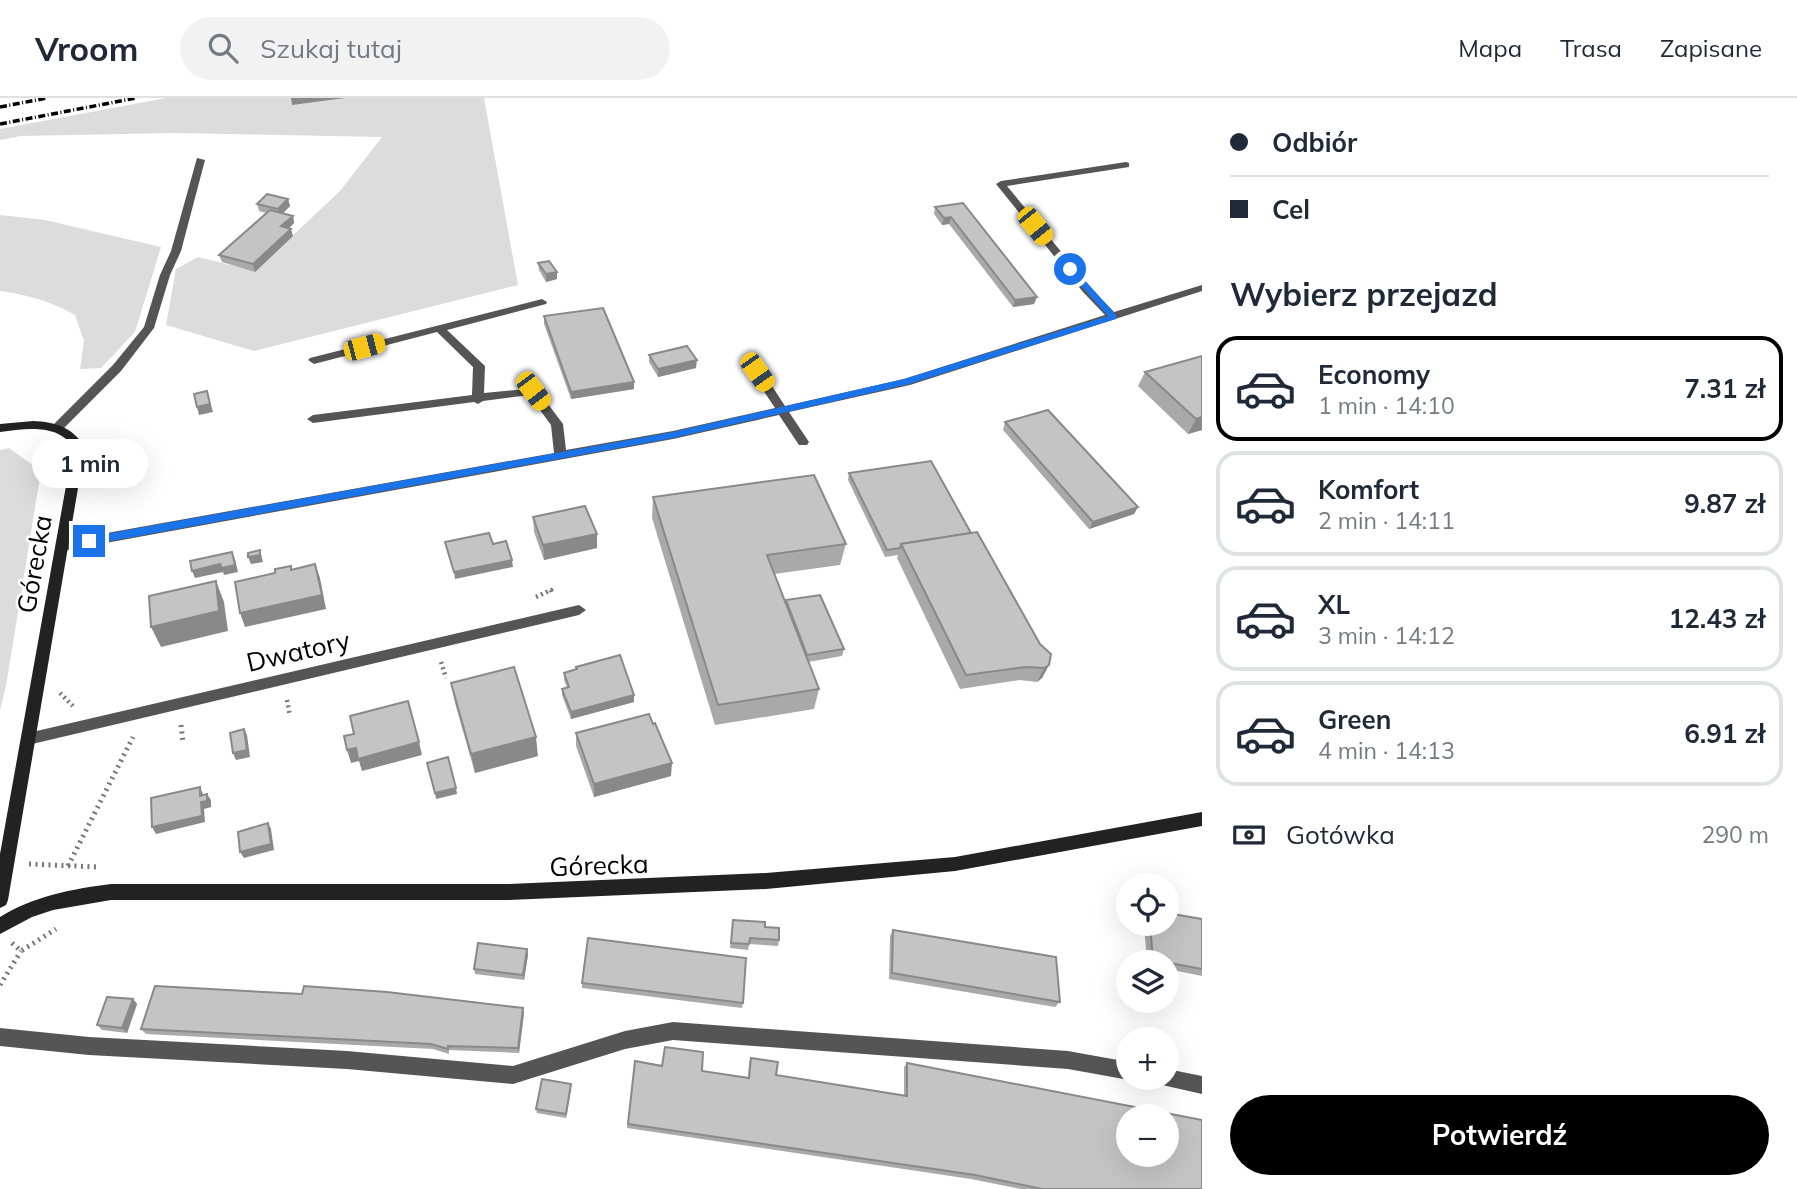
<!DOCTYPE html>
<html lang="pl">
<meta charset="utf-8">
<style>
:root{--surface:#fff;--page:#f2f2f3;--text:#1f2937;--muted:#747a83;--line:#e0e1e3;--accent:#000}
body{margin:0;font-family:Mulish,sans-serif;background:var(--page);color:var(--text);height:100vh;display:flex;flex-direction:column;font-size:26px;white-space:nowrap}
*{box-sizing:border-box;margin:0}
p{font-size:23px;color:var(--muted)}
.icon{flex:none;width:38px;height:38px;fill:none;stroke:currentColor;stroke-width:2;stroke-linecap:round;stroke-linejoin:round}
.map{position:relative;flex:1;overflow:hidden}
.drawer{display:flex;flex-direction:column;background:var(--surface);width:595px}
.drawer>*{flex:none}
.hud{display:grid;align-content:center;height:154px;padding:0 28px;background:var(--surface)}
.buttons{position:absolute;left:1116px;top:775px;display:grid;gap:14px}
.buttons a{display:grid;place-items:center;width:63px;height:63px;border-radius:50%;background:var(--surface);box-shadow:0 7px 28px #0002;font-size:35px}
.end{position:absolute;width:32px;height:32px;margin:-16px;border:9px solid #1a73e8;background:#fff;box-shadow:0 0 0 4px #fff}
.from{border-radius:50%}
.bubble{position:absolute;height:49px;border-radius:24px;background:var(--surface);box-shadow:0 7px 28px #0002;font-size:23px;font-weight:700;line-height:49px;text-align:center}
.car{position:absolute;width:21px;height:42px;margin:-21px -10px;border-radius:9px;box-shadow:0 0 5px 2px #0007;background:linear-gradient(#f5c518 24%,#345 0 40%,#f5c518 0 76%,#345 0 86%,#f5c518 0)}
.hud b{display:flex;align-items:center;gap:24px;height:66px;font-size:26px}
.hud b+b{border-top:2px solid var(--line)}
.hud i{width:18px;height:18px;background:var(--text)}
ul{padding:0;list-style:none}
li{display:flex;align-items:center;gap:21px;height:105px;margin:0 14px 10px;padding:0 14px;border:4px solid var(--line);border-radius:21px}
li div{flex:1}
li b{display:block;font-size:26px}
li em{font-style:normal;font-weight:700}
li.current{border-color:var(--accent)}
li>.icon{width:63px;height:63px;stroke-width:1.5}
h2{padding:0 28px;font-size:32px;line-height:84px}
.pay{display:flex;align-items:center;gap:18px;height:77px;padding:0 28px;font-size:26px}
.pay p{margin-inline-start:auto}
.primary-button{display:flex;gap:14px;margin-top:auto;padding:14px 28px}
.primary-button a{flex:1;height:80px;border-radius:42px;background:var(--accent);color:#fff;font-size:28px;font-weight:700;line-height:80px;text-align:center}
header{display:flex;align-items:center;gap:42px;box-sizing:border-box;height:98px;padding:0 35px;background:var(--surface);border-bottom:2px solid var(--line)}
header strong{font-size:33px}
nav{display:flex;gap:38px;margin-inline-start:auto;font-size:24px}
.search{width:490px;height:63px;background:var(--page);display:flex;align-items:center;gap:18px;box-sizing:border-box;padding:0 24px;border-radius:38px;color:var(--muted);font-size:26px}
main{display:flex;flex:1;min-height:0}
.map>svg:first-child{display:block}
.green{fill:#dcdcdc}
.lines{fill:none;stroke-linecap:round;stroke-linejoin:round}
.path-far1{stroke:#777;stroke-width:4.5;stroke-dasharray:2 3.5;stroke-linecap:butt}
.path{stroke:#777;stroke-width:5;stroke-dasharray:2 4.5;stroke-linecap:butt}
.lane{fill:#555;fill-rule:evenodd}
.street{fill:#555;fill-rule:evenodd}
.secondary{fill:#222;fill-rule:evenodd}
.rail{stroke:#000;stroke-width:3.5;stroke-dasharray:7 2.5 1 2.5;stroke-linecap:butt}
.wall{fill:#a9a9a9}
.shaded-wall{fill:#898989}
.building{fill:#c4c4c4;stroke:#898989;stroke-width:2;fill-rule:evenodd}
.route{fill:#1a73e8}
.labels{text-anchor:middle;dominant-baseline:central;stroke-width:5;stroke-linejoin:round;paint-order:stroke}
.street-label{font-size:26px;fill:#000;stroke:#fff}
</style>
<header>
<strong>Vroom</strong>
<div class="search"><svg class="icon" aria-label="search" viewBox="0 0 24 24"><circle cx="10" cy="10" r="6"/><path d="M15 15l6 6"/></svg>Szukaj tutaj</div>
<nav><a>Mapa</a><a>Trasa</a><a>Zapisane</a></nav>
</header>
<main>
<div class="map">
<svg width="1202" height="1091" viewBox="0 0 1202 1091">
<rect width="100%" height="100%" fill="#fff"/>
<g class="green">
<path d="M166,0H484L518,187L254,253L166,227L176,171L198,159L255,173L340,93L382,39L174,35L21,38L0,42V31Z"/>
<path d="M0,117L45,122L161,149L135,234L101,270L80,271L84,243L75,217C50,203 29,197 0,193Z"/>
<path d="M9,350L41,373L6,588L0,612V352Z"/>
</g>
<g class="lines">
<g class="path-far1">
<path d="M536,499L551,492L553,497"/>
<path d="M441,564L446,580"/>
<path d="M60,595L73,608"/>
<path d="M287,602L290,618"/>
</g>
<g class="path">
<path d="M181,627L183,644"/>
<path d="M29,766L97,769"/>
<path d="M68,768L133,639"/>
<path d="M12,845L21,853L56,831"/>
<path d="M0,887L21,853"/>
</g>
<g class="lane">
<path d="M197,60L205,62L181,153L170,177L154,230L121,273L61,333H53V327L113,267L144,229L160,177L171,153Z"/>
<path d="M1126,64L1129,65V69L1007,88L1091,190L1114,214L1202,187V193L910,287L789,314L809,344L807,347H799L779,317L673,341L62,453L55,448L62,443L554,355L551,327L529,297L483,303L478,306L474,304L313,325L307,321L313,317L472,297L473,269L437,234L314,266L308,262L310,260L542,201L547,204L546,206L447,232L485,268L484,295L536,290L563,326L566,352L673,333L775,310L751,274L757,270L761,271L785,308L904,281L1105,217L1083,194L996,86L1001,83Z"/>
<path d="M673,924L1068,953L1129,964V980H1134L1129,982L1068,971L673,942L625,951L513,986L347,971L89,957L0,948V930L89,939L347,953L513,968L625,933Z"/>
<path d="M1167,971L1202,978V996L1158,986L1155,980H1167Z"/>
</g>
<path class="street" d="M579,507L586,512L579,517L28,647L23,645L21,641L23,637L28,635Z"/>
<g class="secondary">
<path d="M33,323C56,324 72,329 85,349L8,802L6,807L0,810V756L73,349C57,325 25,331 0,334V326Z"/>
<path d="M1202,714V728L955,773L766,791L509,802H111L53,812L32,819L0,836V819C34,798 72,791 111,786H509L766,775L955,759Z"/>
</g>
<g class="rail">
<path d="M0,9L47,0"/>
<path d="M0,26L136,0"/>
</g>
</g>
<g class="wall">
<path d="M288,101L290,108L283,115L293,118L294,125L289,130L293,138L255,174L222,164L219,157L266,115L259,113L257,106Z"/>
<path d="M963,105L1034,206L1013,209L949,126L942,127L934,116L935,109Z"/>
<path d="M538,165L557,181L546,184L539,172Z"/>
<path d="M544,218L634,291L571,301L544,226Z"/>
<path d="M649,257L696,270L658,279L649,264Z"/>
<path d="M1202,258V332L1188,336L1138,288L1145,274Z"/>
<path d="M1005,324L1138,409L1134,416L1089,431L1003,332Z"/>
<path d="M849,375L971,435L1049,567L1042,580L1037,584L1019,582L960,591L897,460L898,457L885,459L848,382Z"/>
<path d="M653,399L846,446L840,467L774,476L786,506V502L844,551L842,558L808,564L819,591L814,611L715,627L652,420Z"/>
<path d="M533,419L597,436V450L544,462L534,434Z"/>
<path d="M576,569L634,604L571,621L562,597V591L567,589L564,582V575L576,572Z"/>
<path d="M451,585L538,658L475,675L455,605Z"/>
<path d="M576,635L671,678L594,699L576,648Z"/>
<path d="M1202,821V878L1167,871V864H1147L1144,826H1167Z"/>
<path d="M733,822L765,829L779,842L778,848L749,846L748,852L730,850Z"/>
<path d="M893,832L1060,904L1055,909L889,881L890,838Z"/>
<path d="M527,851L528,857L524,882L475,876L474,871Z"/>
<path d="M582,885L743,905L742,910L582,890Z"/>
<path d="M133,901L137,906L127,935L102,932L97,927Z"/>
<path d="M523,910L524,915L519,955L449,952V956L433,951L146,936L141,931Z"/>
<path d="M751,960L776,977L904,997V969L907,965L1202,1091H1021L971,1081L627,1030L635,963L748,980L749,964Z"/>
<path d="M571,991L566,1020L537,1015L536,1011Z"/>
</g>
<g class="shaded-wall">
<path d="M291,0H345L292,7Z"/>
<path d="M288,101L290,108L280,118L278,111Z"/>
<path d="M293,118L294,125L283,136L281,128Z"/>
<path d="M951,119L949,126L942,127L944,120Z"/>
<path d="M291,131L293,138L255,174L253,166Z"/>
<path d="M557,174V181L546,184V176Z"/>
<path d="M1037,199L1034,206L1013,209L1015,202Z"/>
<path d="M697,262L696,270L658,279V271Z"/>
<path d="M634,284V291L571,301V294Z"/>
<path d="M207,293L213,314L199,317L197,309Z"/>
<path d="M1202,319V332L1188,336L1196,321Z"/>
<path d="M1138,409L1134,416L1089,431L1093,424Z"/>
<path d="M597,436V450L544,462L543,447Z"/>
<path d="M260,452L263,464L251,466L248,459Z"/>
<path d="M232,454L235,461L238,474L224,477L223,474L195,480L192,473Z"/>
<path d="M512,462L513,469L455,481L454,474Z"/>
<path d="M315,466L320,480L326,511L245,529L240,515Z"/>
<path d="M216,483L224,504L228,533L161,549L151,529Z"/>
<path d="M1049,567L1042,580L1037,584L1044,570Z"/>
<path d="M634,597V604L571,621V614Z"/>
<path d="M244,631L247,637L250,659L236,662L233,655Z"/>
<path d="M536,639L538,658L475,675L471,656Z"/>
<path d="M419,644L422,657L362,673L359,663L351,665L347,652L356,650Z"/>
<path d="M672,665L671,678L594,699V686Z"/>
<path d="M200,689L203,696L204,704L207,696L211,702V709L204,711L205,724L156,736L152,729L201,704Z"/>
<path d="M456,690L457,696L436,701L435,695Z"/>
<path d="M268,725L271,731L274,752L244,760L240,754Z"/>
<path d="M527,851L528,857L524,882L523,877Z"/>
<path d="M133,901L137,906L127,935L122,930Z"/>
<path d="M523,910L524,915L519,955L518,950Z"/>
<path d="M571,986V991L566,1020V1016Z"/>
</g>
<g class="building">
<path d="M267,96L288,101L278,111L257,106Z"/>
<path d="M963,105L1037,199L1015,202L951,119L944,120L935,109Z"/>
<path d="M270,112L293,118L281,128L291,131L253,166L219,157Z"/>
<path d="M549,163L557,174L546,176L538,165Z"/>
<path d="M603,210L634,284L571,294L544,218Z"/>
<path d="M687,248L697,262L658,271L649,257Z"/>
<path d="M1202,258V319L1196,321L1145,274Z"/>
<path d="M207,293L210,306L197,309L194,296Z"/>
<path d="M1048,312L1138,409L1093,424L1005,324Z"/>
<path d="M931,363L971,435L901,446L900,450L887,452L849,375Z"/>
<path d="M814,377L846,446L767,457L819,591L718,607L653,399Z"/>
<path d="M585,408L597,436L543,447L533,419Z"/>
<path d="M977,434L1040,546L1051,556L1049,567L1044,570L1026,569L966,577L901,446Z"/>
<path d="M489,435L493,446L506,443L512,462L454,474L445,444Z"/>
<path d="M260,452V457L248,459V455Z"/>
<path d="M232,454L235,467L222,470L220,466L192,473L190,463Z"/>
<path d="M315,466L322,497L240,515L235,484L275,475V471L291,468V472Z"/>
<path d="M216,483L219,513L151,529L149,498Z"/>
<path d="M820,497L844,551L807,557L786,502Z"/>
<path d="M620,557L634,597L571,614L562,591L569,589L564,575L577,571L576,569Z"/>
<path d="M514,569L536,639L471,656L451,585Z"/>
<path d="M408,603L419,644L358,661L356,650L347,652L344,638L354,636L350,618Z"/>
<path d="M649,616L653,626L655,625L672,665L594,686L576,635Z"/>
<path d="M244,631L247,652L233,655L230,635Z"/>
<path d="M448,659L456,690L435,695L427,665Z"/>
<path d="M200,689V698L207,696V703L201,704L202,718L152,729L151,700Z"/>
<path d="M268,725L271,746L240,754L238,734Z"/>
<path d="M1167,815L1202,821V871L1153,862L1150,826H1167Z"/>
<path d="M733,822L765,824V829L779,830V842L750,840L749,846L731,845Z"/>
<path d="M893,832L1056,859L1060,904L892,875Z"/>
<path d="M588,840L746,860L743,905L582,885Z"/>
<path d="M478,845L527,851L523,877L474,871Z"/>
<path d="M155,888L302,896L304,888L387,894L523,910L518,950L448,948V951L431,946L141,931Z"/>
<path d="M107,899L133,901L122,930L97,927Z"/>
<path d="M665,949L703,954L702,973L749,980L751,960L778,964L776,977L907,998V965L1202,1022V1091H1042L975,1077L628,1026L635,963L662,968ZM1129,1018H1167V1057H1129Z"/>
<path d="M542,981L571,986L566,1016L536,1011Z"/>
</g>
<path class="route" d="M1067,169H1073L1116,217V221L909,286L673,340L89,447L84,443L89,439L673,334L904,281L1108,218L1067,172Z"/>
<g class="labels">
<g class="street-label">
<text transform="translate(34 466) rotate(-80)">Górecka</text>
<text transform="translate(298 553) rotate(-13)">Dwatory</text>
<text transform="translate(599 767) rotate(-2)">Górecka</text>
</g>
</g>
</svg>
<div class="buttons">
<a><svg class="icon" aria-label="locate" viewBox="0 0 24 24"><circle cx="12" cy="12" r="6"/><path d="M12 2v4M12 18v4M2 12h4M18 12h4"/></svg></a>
<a><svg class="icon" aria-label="layers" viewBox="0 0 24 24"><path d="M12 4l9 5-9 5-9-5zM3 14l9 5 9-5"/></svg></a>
<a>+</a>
<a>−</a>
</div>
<i class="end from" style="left:1070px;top:171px"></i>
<i class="end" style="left:89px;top:443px"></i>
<div class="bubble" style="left:32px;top:341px;width:116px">1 min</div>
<i class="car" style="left:1035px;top:128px;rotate:141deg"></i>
<i class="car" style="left:364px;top:249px;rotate:75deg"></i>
<i class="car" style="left:757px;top:274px;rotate:145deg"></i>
<i class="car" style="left:533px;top:293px;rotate:143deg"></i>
</div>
<section class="drawer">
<div class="hud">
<b><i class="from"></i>Odbiór</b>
<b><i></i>Cel</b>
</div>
<h2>Wybierz przejazd</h2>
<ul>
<li class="current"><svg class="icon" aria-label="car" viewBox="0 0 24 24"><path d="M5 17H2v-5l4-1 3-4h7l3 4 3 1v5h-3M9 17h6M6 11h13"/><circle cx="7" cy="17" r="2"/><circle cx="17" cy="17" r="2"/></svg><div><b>Economy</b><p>1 min · 14:10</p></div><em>7.31 zł</em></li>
<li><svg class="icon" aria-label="car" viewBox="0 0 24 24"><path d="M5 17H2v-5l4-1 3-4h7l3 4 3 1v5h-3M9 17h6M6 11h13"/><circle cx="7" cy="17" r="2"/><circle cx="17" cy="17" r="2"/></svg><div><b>Komfort</b><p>2 min · 14:11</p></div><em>9.87 zł</em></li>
<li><svg class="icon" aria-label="car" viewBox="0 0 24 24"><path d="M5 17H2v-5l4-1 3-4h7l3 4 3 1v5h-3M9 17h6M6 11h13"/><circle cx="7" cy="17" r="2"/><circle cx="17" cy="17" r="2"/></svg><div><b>XL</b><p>3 min · 14:12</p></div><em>12.43 zł</em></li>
<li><svg class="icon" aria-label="car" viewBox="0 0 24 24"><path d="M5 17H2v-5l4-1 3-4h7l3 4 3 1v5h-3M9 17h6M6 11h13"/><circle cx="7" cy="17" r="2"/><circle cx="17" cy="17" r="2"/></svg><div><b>Green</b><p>4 min · 14:13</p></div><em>6.91 zł</em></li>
</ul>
<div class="pay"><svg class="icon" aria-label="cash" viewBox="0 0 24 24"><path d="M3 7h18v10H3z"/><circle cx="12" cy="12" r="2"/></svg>Gotówka<p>290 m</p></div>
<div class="primary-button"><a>Potwierdź</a></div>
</section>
</main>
